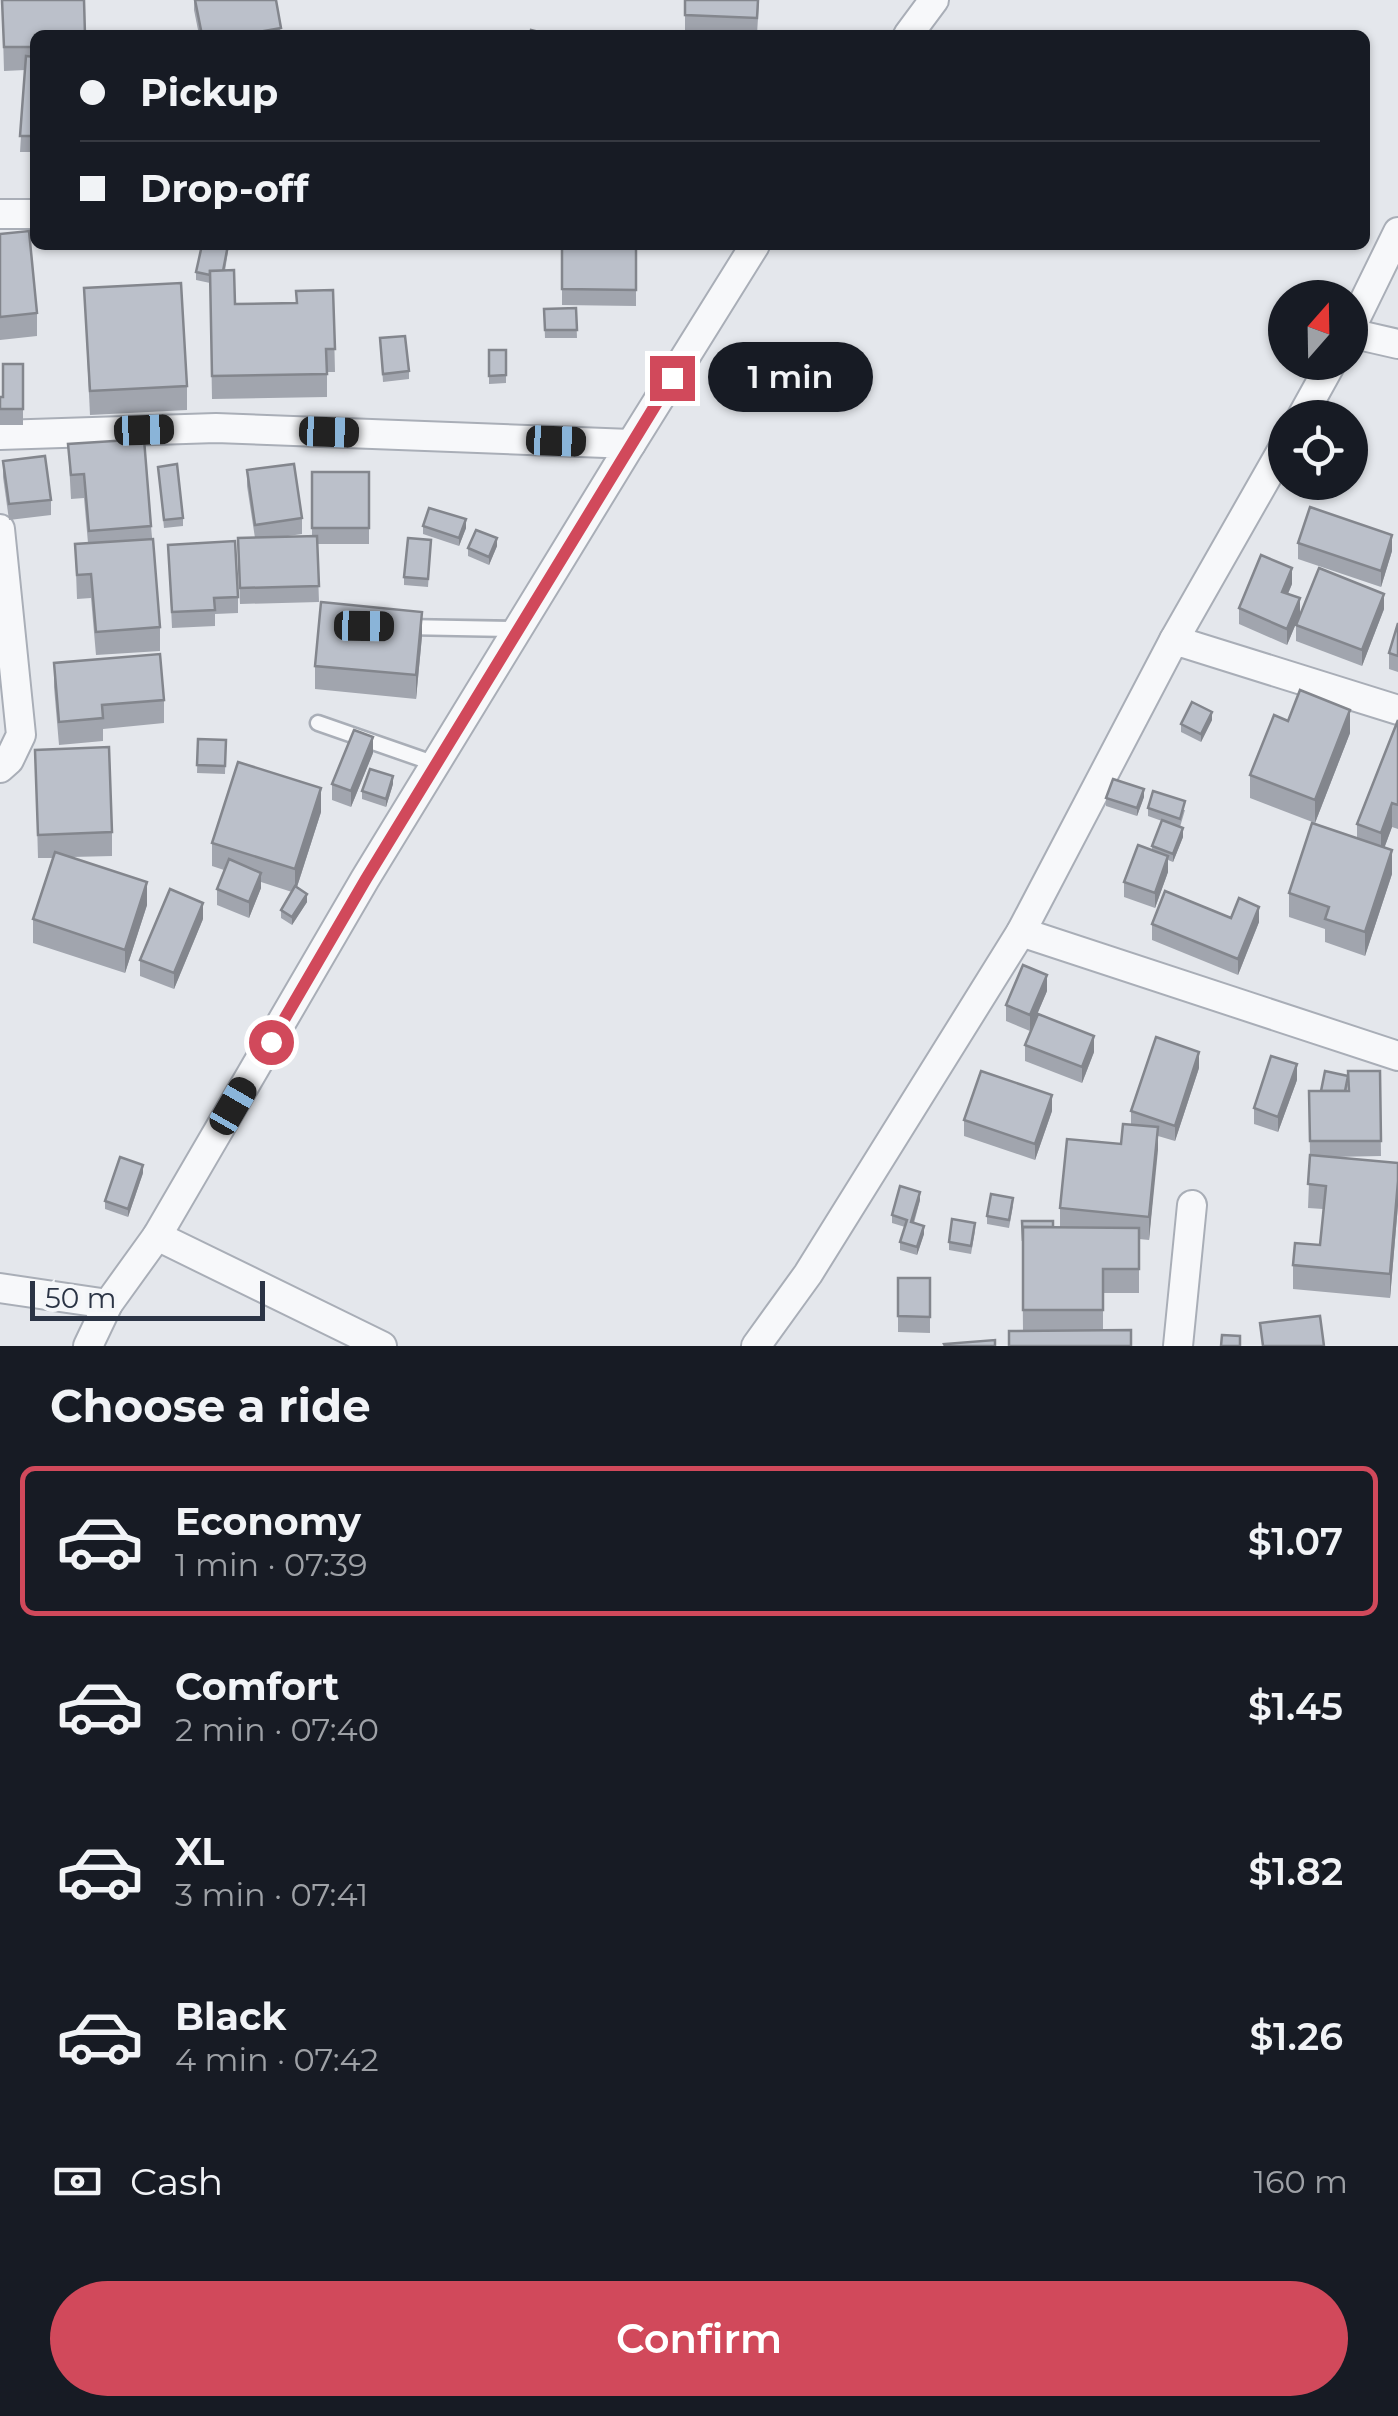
<!DOCTYPE html>
<meta charset="utf-8">
<style>
:root{--surface:#171b24;--page:#242831;--text:#f1f3f6;--muted:#9ea1a6;--line:#363941;--accent:#d1495b}
body{margin:0;font-family:Montserrat,sans-serif;background:var(--page);color:var(--text);height:100vh;display:flex;flex-direction:column;font-size:38px;white-space:nowrap}
*{box-sizing:border-box;margin:0}
p{font-size:32px;color:var(--muted)}
.icon{flex:none;width:55px;height:55px;fill:none;stroke:currentColor;stroke-width:2;stroke-linecap:round;stroke-linejoin:round}
.map{position:relative;height:1346px;overflow:hidden}
.panel{display:flex;flex-direction:column;background:var(--surface);flex:1}
.panel>*{flex:none}
.guide{position:absolute;left:30px;top:30px;width:1340px;height:220px;border-radius:15px;box-shadow:0 2px 8px #0004;display:grid;align-content:center;height:220px;padding:0 50px;background:var(--surface)}
.needle{width:65px;rotate:20deg}
.tools{position:absolute;left:1268px;top:280px;display:grid;gap:20px}
.tools a{display:grid;place-items:center;width:100px;height:100px;border-radius:50%;background:var(--surface);box-shadow:0 2px 8px #0004;font-size:50px}
.scale{position:absolute;left:30px;bottom:25px;width:235px;box-sizing:border-box;padding-left:10px;border:5px solid #2b3445;border-top:0;font-size:28px;line-height:35px;white-space:nowrap;color:#2b3445;-webkit-text-stroke:8px #f4f6f9;paint-order:stroke}
.end{position:absolute;width:45px;height:45px;margin:-22px;border:12px solid #d1495b;background:#fff;box-shadow:0 0 0 5px #fff}
.from{border-radius:50%}
.bubble{position:absolute;height:70px;border-radius:35px;background:var(--surface);box-shadow:0 2px 8px #0004;font-size:32px;font-weight:600;line-height:70px;text-align:center}
.car{position:absolute;width:30px;height:60px;margin:-30px -15px;border-radius:12px;box-shadow:0 0 8px 2px #0007;background:linear-gradient(#222 24%,#8ab4d8 0 40%,#222 0 76%,#8ab4d8 0 86%,#222 0)}
.guide b{display:flex;align-items:center;gap:35px;height:95px;font-size:38px}
.guide b+b{border-top:2px solid var(--line)}
.guide i{width:25px;height:25px;background:var(--text)}
ul{padding:0;list-style:none}
li{display:flex;align-items:center;gap:30px;height:150px;margin:0 20px 15px;padding:0 30px;border:5px solid transparent;border-radius:15px}
li div{flex:1}
li b{display:block;font-size:38px}
li em{font-style:normal;font-weight:600}
li.selected{border-color:var(--accent)}
li>.icon{width:90px;height:90px;stroke-width:1.5}
h2{padding:0 50px;font-size:45px;line-height:120px}
.pay{display:flex;align-items:center;gap:25px;height:110px;padding:0 50px;font-size:38px}
.pay p{margin-inline-start:auto}
.cta{display:flex;gap:20px;margin-top:auto;padding:20px 50px}
.cta a{flex:1;height:115px;border-radius:60px;background:var(--accent);color:#fff;font-size:40px;font-weight:600;line-height:115px;text-align:center}
.map>svg:first-child{display:block}
.lines{fill:none;stroke-linecap:round;stroke-linejoin:round}
.lane-casing{stroke:#a9aeb7;stroke-width:19}
.street-casing{stroke:#a9aeb7;stroke-width:32}
.lane{stroke:#f7f8fa;stroke-width:14}
.street{stroke:#f7f8fa;stroke-width:28}
.wall{fill:#a1a5ae}
.shaded-wall{fill:#83868d}
.building{fill:#bbc0ca;stroke:#83868d;stroke-width:2.5}
.route{stroke:#d1495b;stroke-width:12}
</style>
<div class="map">
<svg width="1398" height="1346" viewBox="0 0 1398 1346">
<rect width="100%" height="100%" fill="#e4e7ec"/>
<g class="lines">
<g class="lane-casing">
<g id="lane">
<path d="M404,627L517,629"/>
<path d="M318,723L436,764"/>
</g>
</g>
<g class="street-casing">
<g id="street">
<path d="M908,35L934,0"/>
<path d="M0,214H35"/>
<path d="M1350,330L1398,232"/>
<path d="M1350,333L1398,344"/>
<path d="M1301,418L1332,362"/>
<path d="M0,435L216,428L631,444L365,879L157,1236L108,1304L88,1346"/>
<path d="M631,444L755,245"/>
<path d="M0,529L21,735L9,760L0,768"/>
<path d="M1174,640L1285,445"/>
<path d="M1021,932L1398,1056"/>
<path d="M157,1236L382,1346"/>
<path d="M0,1288L108,1304"/>
<path d="M756,1346L808,1274L1021,932L1174,640L1398,710"/>
<path d="M1178,1346L1192,1205"/>
</g>
</g>
<use href="#lane" class="lane"/>
<use href="#street" class="street"/>
</g>
<g class="wall">
<path d="M2,0L35,35V152H20L25,70L4,71Z"/>
<path d="M194,0H276L281,35H199L194,10Z"/>
<path d="M685,0H759L757,35H685Z"/>
<path d="M0,234L37,313V336L0,340Z"/>
<path d="M229,245L225,271L235,304L296,303L333,290L335,372H327V397L212,399L210,283L196,280V272Z"/>
<path d="M562,245H636V306L562,305Z"/>
<path d="M84,288L187,386V410L90,415Z"/>
<path d="M576,308L577,338H545L544,309Z"/>
<path d="M380,338L409,371V379L383,382Z"/>
<path d="M489,350H506V383L489,384Z"/>
<path d="M23,364V425H0V409L3,397Z"/>
<path d="M68,444L151,526L160,627V651L96,655L91,598L77,599L75,544L88,543L84,498L71,499Z"/>
<path d="M3,461L51,500V515L9,520L3,477Z"/>
<path d="M158,467L183,518V526L164,528Z"/>
<path d="M247,470L302,518V534L281,537L312,536V472H369V544H317L319,602L240,604L238,554L255,538L247,486Z"/>
<path d="M423,526L466,528L459,546L423,534Z"/>
<path d="M431,540L428,587L404,585V577Z"/>
<path d="M1298,543L1392,551L1381,587L1298,559Z"/>
<path d="M168,545L238,597V613L215,614V626L172,628Z"/>
<path d="M497,546L489,565L468,556V548Z"/>
<path d="M1292,584L1288,594L1300,614L1287,645L1239,624V608Z"/>
<path d="M1384,609L1362,666L1296,641V625Z"/>
<path d="M1398,623V672L1389,669V653Z"/>
<path d="M422,636L416,699L315,689V666Z"/>
<path d="M54,663L164,700V723L103,729V741L59,745L54,687Z"/>
<path d="M1212,720L1201,742L1181,732V724Z"/>
<path d="M1398,720V829L1392,827L1384,848L1392,874L1365,956L1325,942V929L1289,917V893L1357,838V824Z"/>
<path d="M1288,721L1350,733L1315,823L1250,798V775Z"/>
<path d="M198,739L226,740L225,774L197,773Z"/>
<path d="M35,750L112,832V856L72,857L147,905L125,973L33,943V919L53,858H38Z"/>
<path d="M373,753L351,807L332,800V784Z"/>
<path d="M393,784L386,807L362,799V791Z"/>
<path d="M1144,797L1137,816L1106,806V798Z"/>
<path d="M1148,808L1185,810L1180,827L1183,837L1173,862L1168,860V872L1155,908L1124,897V882L1152,850V846L1162,821L1148,816Z"/>
<path d="M321,812L297,887L307,902L292,925L281,918V910L292,892L261,882V888L249,918L217,905V889L224,870L212,866V843Z"/>
<path d="M1231,918L1259,922L1238,975L1152,940V924Z"/>
<path d="M203,919L174,989L140,976V960Z"/>
<path d="M1047,991L1030,1031L1006,1021V1005Z"/>
<path d="M1025,1045L1094,1052L1082,1083L1025,1061Z"/>
<path d="M1199,1068L1175,1141L1158,1136L1149,1240L1139,1239V1293H1103V1330L1023,1331L1022,1221L1060,1227V1208L1121,1144L1131,1124V1111Z"/>
<path d="M1380,1071L1381,1156L1332,1157L1398,1163V1205L1390,1298L1293,1289V1265L1320,1245L1323,1209L1308,1208L1310,1157L1309,1091H1321L1348,1084L1347,1091H1348Z"/>
<path d="M1297,1080L1278,1132L1254,1124V1108Z"/>
<path d="M1052,1111L1035,1160L964,1136V1120Z"/>
<path d="M143,1173L128,1217L105,1209V1201Z"/>
<path d="M920,1200L914,1223L924,1234L917,1255L900,1250V1242L905,1227L892,1223V1215Z"/>
<path d="M1013,1206L1009,1228L987,1224V1216Z"/>
<path d="M975,1231L971,1254L949,1250V1242Z"/>
<path d="M898,1278H930V1333L898,1332Z"/>
</g>
<g class="shaded-wall">
<path d="M466,519V528L459,546V538Z"/>
<path d="M1392,535V551L1381,587V571Z"/>
<path d="M497,538V546L489,565V557Z"/>
<path d="M1292,568V584L1282,607V592Z"/>
<path d="M1384,594V609L1362,666V650Z"/>
<path d="M1300,598V614L1287,645V629Z"/>
<path d="M422,612V636L416,699V675Z"/>
<path d="M1350,710V733L1315,823V800Z"/>
<path d="M1212,712V720L1201,742V734Z"/>
<path d="M373,737V753L351,807V791Z"/>
<path d="M393,776V784L386,807V799Z"/>
<path d="M321,788V812L295,893V869Z"/>
<path d="M1144,789V797L1137,816V808Z"/>
<path d="M1392,803V827L1381,857V833Z"/>
<path d="M1183,828V837L1173,862V854Z"/>
<path d="M1392,850V874L1365,956V932Z"/>
<path d="M1168,856V872L1155,908V893Z"/>
<path d="M261,873V888L249,918V902Z"/>
<path d="M147,882V905L125,973V950Z"/>
<path d="M307,894V902L292,925V917Z"/>
<path d="M203,903V919L174,989V973Z"/>
<path d="M1259,907V922L1238,975V959Z"/>
<path d="M1047,975V991L1030,1031V1015Z"/>
<path d="M1094,1036V1052L1082,1083V1067Z"/>
<path d="M1199,1052V1068L1175,1141V1126Z"/>
<path d="M1297,1064V1080L1278,1132V1117Z"/>
<path d="M1052,1095V1111L1035,1160V1144Z"/>
<path d="M1158,1127V1150L1149,1240V1217Z"/>
<path d="M143,1165V1173L128,1217V1209Z"/>
<path d="M1398,1181V1205L1390,1298V1274Z"/>
<path d="M920,1192V1200L911,1230V1222Z"/>
<path d="M924,1226V1234L917,1255V1247Z"/>
</g>
<g class="building">
<path d="M2,0H84L85,35H35V47H4Z"/>
<path d="M195,0H276L281,28L241,35H202Z"/>
<path d="M685,0H758L757,18L685,15Z"/>
<path d="M531,30L551,35H530Z"/>
<path d="M26,56L35,57V136H20Z"/>
<path d="M29,231L37,313L0,317V234Z"/>
<path d="M202,245H228L223,271H210V275L196,272Z"/>
<path d="M562,245H636V290L562,289Z"/>
<path d="M234,270L235,304L297,303L296,291L333,290L335,349H326L327,374L212,376L210,271Z"/>
<path d="M181,283L187,386L90,391L84,288Z"/>
<path d="M576,308L577,330H545L544,309Z"/>
<path d="M405,336L409,371L383,374L380,338Z"/>
<path d="M489,350H506V375L489,376Z"/>
<path d="M3,364H23V409H0V397H3Z"/>
<path d="M144,439L151,526L89,531L84,474L71,475L68,444Z"/>
<path d="M45,456L51,500L9,504L3,461Z"/>
<path d="M177,464L183,518L164,520L158,467Z"/>
<path d="M294,464L302,518L255,525L247,470Z"/>
<rect x="312" y="472" width="57" height="56"/>
<path d="M1310,507L1392,535L1381,571L1298,543Z"/>
<path d="M429,508L466,519L459,538L423,526Z"/>
<path d="M476,530L497,538L489,557L468,548Z"/>
<path d="M317,536L319,586L240,588L238,538Z"/>
<path d="M408,538L431,540L428,579L404,577Z"/>
<path d="M153,539L160,627L96,632L91,574L77,575L75,544Z"/>
<path d="M235,541L238,597L214,598L215,610L172,612L168,545Z"/>
<path d="M1261,555L1292,568L1282,592L1300,598L1287,629L1239,608Z"/>
<path d="M1319,568L1384,594L1362,650L1296,625Z"/>
<path d="M321,602L422,612L416,675L315,666Z"/>
<path d="M1398,623V656L1389,653Z"/>
<path d="M160,654L164,700L102,705L103,718L59,722L54,663Z"/>
<path d="M1300,690L1350,710L1315,800L1250,775L1274,715L1288,721Z"/>
<path d="M1192,702L1212,712L1201,734L1181,724Z"/>
<path d="M1398,720V805L1392,803L1381,833L1357,824Z"/>
<path d="M354,730L373,737L351,791L332,784Z"/>
<path d="M198,739L226,740L225,766L197,765Z"/>
<path d="M109,747L112,832L38,835L35,750Z"/>
<path d="M238,762L321,788L295,869L212,843Z"/>
<path d="M370,769L393,776L386,799L362,791Z"/>
<path d="M1113,779L1144,789L1137,808L1106,798Z"/>
<path d="M1153,791L1185,801L1180,819L1148,808Z"/>
<path d="M1162,820L1183,828L1173,854L1152,846Z"/>
<path d="M1312,823L1392,850L1365,932L1325,919L1329,907L1289,893Z"/>
<path d="M1138,845L1168,856L1155,893L1124,882Z"/>
<path d="M55,852L147,882L125,950L33,919Z"/>
<path d="M229,859L261,873L249,902L217,889Z"/>
<path d="M295,886L307,894L292,917L281,910Z"/>
<path d="M170,889L203,903L174,973L140,960Z"/>
<path d="M1165,891L1231,918L1239,898L1259,907L1238,959L1152,924Z"/>
<path d="M1023,965L1047,975L1030,1015L1006,1005Z"/>
<path d="M1038,1014L1094,1036L1082,1067L1025,1045Z"/>
<path d="M1156,1037L1199,1052L1175,1126L1131,1111Z"/>
<path d="M1271,1056L1297,1064L1278,1117L1254,1108Z"/>
<path d="M981,1071L1052,1095L1035,1144L964,1120Z"/>
<path d="M1325,1071L1348,1076L1345,1091H1321Z"/>
<path d="M1348,1071H1380L1381,1141H1310L1309,1091H1349Z"/>
<path d="M1123,1124L1158,1127L1149,1217L1060,1208L1067,1139L1121,1144Z"/>
<path d="M1310,1155L1398,1163V1181L1390,1274L1293,1265L1295,1243L1320,1245L1326,1186L1308,1184Z"/>
<path d="M120,1157L143,1165L128,1209L105,1201Z"/>
<path d="M900,1186L920,1192L911,1222L924,1226L917,1247L900,1242L907,1220L892,1215Z"/>
<path d="M991,1194L1013,1198L1009,1220L987,1216Z"/>
<path d="M952,1219L975,1223L971,1246L949,1242Z"/>
<path d="M1022,1221H1053V1227H1023V1241Z"/>
<path d="M1023,1227L1139,1228V1269H1103V1310H1023Z"/>
<path d="M898,1278H930V1317L898,1316Z"/>
<path d="M1320,1316L1324,1346H1263L1260,1323Z"/>
<path d="M1131,1330V1346H1009V1331Z"/>
<path d="M1222,1335L1240,1336V1346H1221Z"/>
<path d="M995,1340V1346H945L944,1344Z"/>
</g>
<g class="lines">
<path class="route" d="M271,1042L366,879L672,378"/>
</g>
</svg>
<div class="tools">
<a><svg class="needle" viewBox="-14 -14 28 28"><path d="M0-13l5 13h-10z" fill="#e53935"/><path d="M0 13l5-13h-10z" fill="#9ea1a6"/></svg></a>
<a><svg class="icon" aria-label="locate" viewBox="0 0 24 24"><circle cx="12" cy="12" r="6"/><path d="M12 2v4M12 18v4M2 12h4M18 12h4"/></svg></a>
</div>
<div class="scale">50 m</div>
<i class="end from" style="left:271px;top:1042px"></i>
<i class="end" style="left:672px;top:378px"></i>
<div class="bubble" style="left:708px;top:342px;width:165px">1 min</div>
<i class="car" style="left:144px;top:430px;rotate:88deg"></i>
<i class="car" style="left:329px;top:432px;rotate:92deg"></i>
<i class="car" style="left:556px;top:441px;rotate:92deg"></i>
<i class="car" style="left:364px;top:626px;rotate:91deg"></i>
<i class="car" style="left:233px;top:1106px;rotate:30deg"></i>
<div class="guide">
<b><i class="from"></i>Pickup</b>
<b><i></i>Drop-off</b>
</div>
</div>
<section class="panel">
<h2>Choose a ride</h2>
<ul>
<li class="selected"><svg class="icon" aria-label="car" viewBox="0 0 24 24"><path d="M5 17H2v-5l4-1 3-4h7l3 4 3 1v5h-3M9 17h6M6 11h13"/><circle cx="7" cy="17" r="2"/><circle cx="17" cy="17" r="2"/></svg><div><b>Economy</b><p>1 min · 07:39</p></div><em>$1.07</em></li>
<li><svg class="icon" aria-label="car" viewBox="0 0 24 24"><path d="M5 17H2v-5l4-1 3-4h7l3 4 3 1v5h-3M9 17h6M6 11h13"/><circle cx="7" cy="17" r="2"/><circle cx="17" cy="17" r="2"/></svg><div><b>Comfort</b><p>2 min · 07:40</p></div><em>$1.45</em></li>
<li><svg class="icon" aria-label="car" viewBox="0 0 24 24"><path d="M5 17H2v-5l4-1 3-4h7l3 4 3 1v5h-3M9 17h6M6 11h13"/><circle cx="7" cy="17" r="2"/><circle cx="17" cy="17" r="2"/></svg><div><b>XL</b><p>3 min · 07:41</p></div><em>$1.82</em></li>
<li><svg class="icon" aria-label="car" viewBox="0 0 24 24"><path d="M5 17H2v-5l4-1 3-4h7l3 4 3 1v5h-3M9 17h6M6 11h13"/><circle cx="7" cy="17" r="2"/><circle cx="17" cy="17" r="2"/></svg><div><b>Black</b><p>4 min · 07:42</p></div><em>$1.26</em></li>
</ul>
<div class="pay"><svg class="icon" aria-label="cash" viewBox="0 0 24 24"><path d="M3 7h18v10H3z"/><circle cx="12" cy="12" r="2"/></svg>Cash<p>160 m</p></div>
<div class="cta"><a>Confirm</a></div>
</section>
